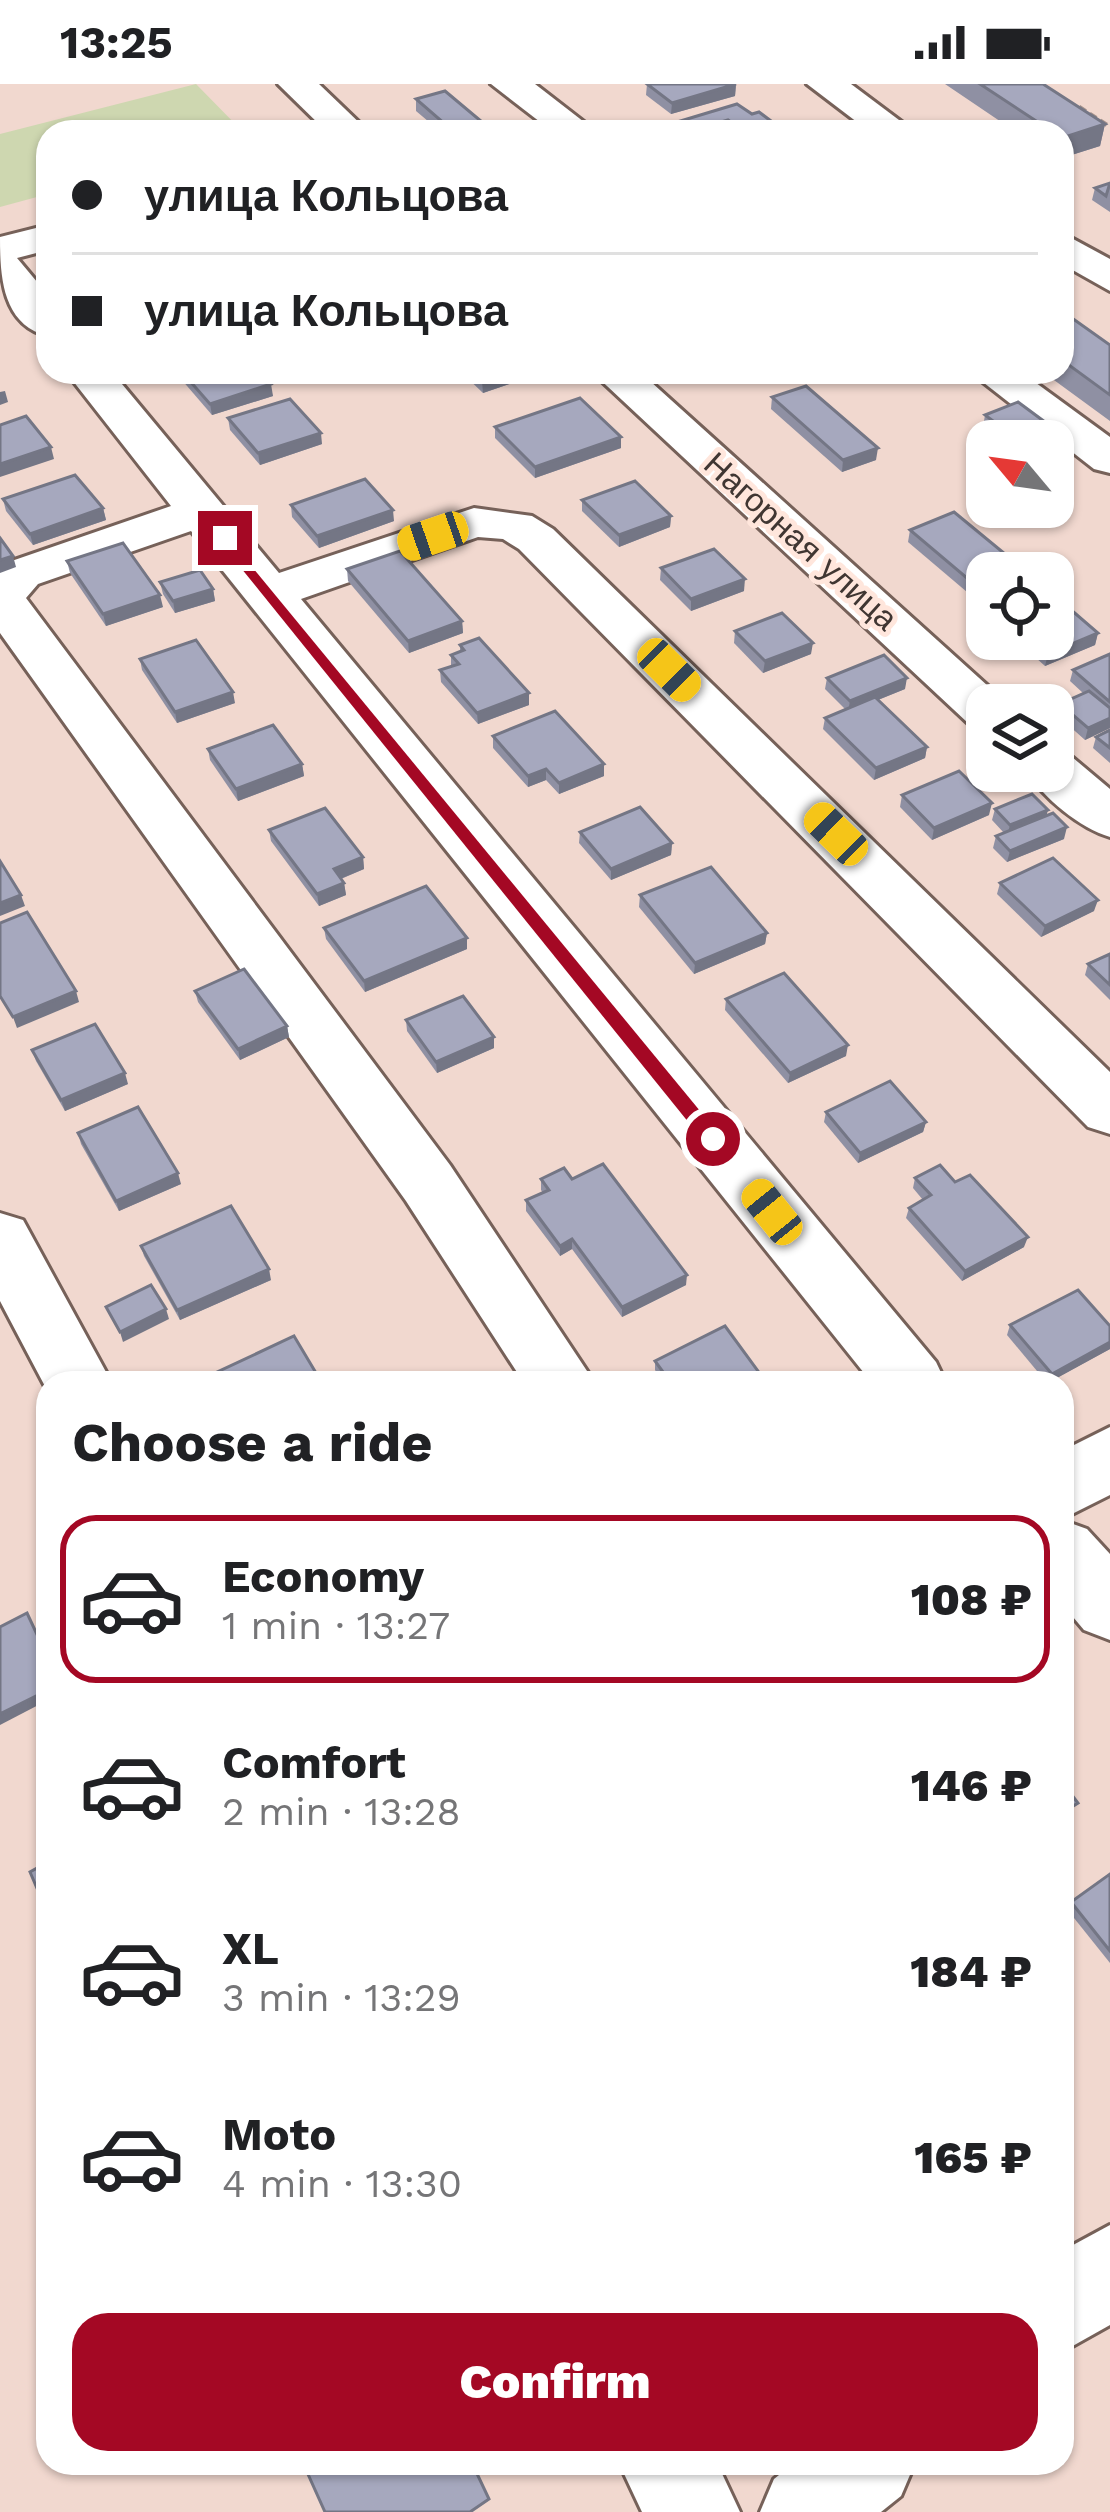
<!DOCTYPE html>
<meta charset="utf-8">
<style>
:root{--surface:#fff;--page:#f6f6f6;--text:#202124;--muted:#757577;--line:#e0e0e0;--accent:#a40824}
body{margin:0;font-family:"Work Sans",sans-serif;background:var(--page);color:var(--text);height:100vh;display:flex;flex-direction:column;font-size:45px;white-space:nowrap}
*{box-sizing:border-box;margin:0}
p{font-size:39px;color:var(--muted)}
.icon{flex:none;width:66px;height:66px;fill:none;stroke:currentColor;stroke-width:2;stroke-linecap:round;stroke-linejoin:round}
.map{position:relative;flex:1;overflow:hidden}
.details{position:absolute;left:36px;top:1287px;width:1038px;height:1104px;display:flex;flex-direction:column;background:var(--surface);border-radius:36px;box-shadow:0 3px 9px #0004}
.details>*{flex:none}
.top-card{position:absolute;left:36px;top:36px;width:1038px;height:264px;border-radius:36px;box-shadow:0 3px 9px #0004;display:grid;align-content:center;height:264px;padding:0 36px;background:var(--surface)}
.needle{width:78px;rotate:299deg}
.controls{position:absolute;left:966px;top:336px;display:grid;gap:24px}
.controls a{display:grid;place-items:center;width:108px;height:108px;border-radius:24px;background:var(--surface);box-shadow:0 3px 9px #0004;font-size:60px}
.end{position:absolute;width:54px;height:54px;margin:-27px;border:15px solid #a40824;background:#fff;box-shadow:0 0 0 6px #fff}
.from{border-radius:50%}
.car{position:absolute;width:36px;height:72px;margin:-36px -18px;border-radius:15px;box-shadow:0 0 9px 3px #0007;background:linear-gradient(#f5c518 24%,#345 0 40%,#f5c518 0 76%,#345 0 86%,#f5c518 0)}
.top-card b{display:flex;align-items:center;gap:42px;height:114px;font-size:45px}
.top-card b+b{border-top:3px solid var(--line)}
.top-card i{width:30px;height:30px;background:var(--text)}
ul{padding:0;list-style:none}
li{display:flex;align-items:center;gap:36px;height:168px;margin:0 24px 18px;padding:0 12px;border:6px solid transparent;border-radius:36px}
li div{flex:1}
li b{display:block;font-size:45px}
li em{font-style:normal;font-weight:800}
li.on{border-color:var(--accent)}
li>.icon{width:108px;height:108px;stroke-width:1.5}
h2{padding:0 36px;font-size:54px;line-height:144px}
.cta{display:flex;gap:24px;margin-top:auto;padding:24px 36px}
.cta a{flex:1;height:138px;border-radius:36px;background:var(--accent);color:#fff;font-size:48px;font-weight:800;line-height:138px;text-align:center}
.status{display:flex;justify-content:space-between;align-items:center;height:84px;padding:0 60px;background:var(--surface);direction:ltr}
.status svg{height:33px;fill:currentColor}
.map>svg:first-child{display:block}
.green{fill:#ced7b0}
.lines{fill:none;stroke-linecap:round;stroke-linejoin:round}
.minor-casing{stroke:#766159;stroke-width:6}
.path{stroke:#a4928b;stroke-width:4.5;stroke-dasharray:8 4.5;stroke-linecap:butt}
.minor{fill:#fff;fill-rule:evenodd}
.wall{fill:#8f90a3}
.shaded-wall{fill:#747685}
.building{fill:#a6a8be;stroke:#747685;stroke-width:3}
.route{fill:#a40824}
.labels{text-anchor:middle;dominant-baseline:central;stroke-width:10;stroke-linejoin:round;paint-order:stroke}
.far-street-label{font-size:33px;fill:#403632;stroke:#ffe6dc}
</style>
<div class="status"><b>13:25</b><svg viewBox="0 0 49 12"><path d="M0 12V9h3v3zM5 12V6h3v6zM10 12V3h3v9zM15 12V0h3v12zM26 1h20v11H26zM47 4h2v5h-2z"/></svg></div>
<div class="map">
<svg width="1110" height="2428" viewBox="0 0 1110 2428">
<rect width="100%" height="100%" fill="#f1d8cf"/>
<path class="green" d="M196,0L243,48H48V110L0,123V50Z"/>
<g class="lines">
<g class="minor-casing">
<g id="minor">
<path d="M278,0H319L369,48H327Z"/>
<path d="M491,0H535L597,48H553Z"/>
<path d="M807,0H851L915,48H870Z"/>
<path d="M48,141V166L17,174L48,211V252C2,241 0,192 0,153Z"/>
<path d="M1062,149L1110,175V207L1062,180Z"/>
<path d="M66,288H112L279,489L474,424L532,432L553,445L1110,988V1050L1088,1043L519,465L503,455L478,453L301,515L936,1278L946,1299H872L191,447L38,500L26,514L450,1081L595,1299H524L406,1117L0,549V481L171,422Z"/>
<path d="M592,288H640L1009,621H987V644L968,639Z"/>
<path d="M970,288H1021L1110,353V389L1094,385Z"/>
<path d="M1053,668L1072,673L1110,705V753C1080,744 1043,714 1027,687H1053Z"/>
<path d="M0,1129L23,1136L112,1299H48V1308L0,1217Z"/>
<path d="M1110,1343V1411L1062,1435V1367Z"/>
<path d="M1062,1436L1087,1445L1110,1470V1556L1084,1546L1062,1520Z"/>
<path d="M1110,2141V2241L1062,2268V2167Z"/>
<path d="M619,2379H717L740,2428H642Z"/>
<path d="M794,2379H915L901,2412L881,2428H760L774,2395Z"/>
</g>
</g>
<path class="path" d="M1079,23L1110,43"/>
<use href="#minor" class="minor"/>
</g>
<g class="wall">
<path d="M647,0H736L735,12L671,30L646,11Z"/>
<path d="M945,0H1043L1105,40L1100,62L1062,74V48H1016Z"/>
<path d="M416,15L494,48H441L416,27Z"/>
<path d="M752,30L779,43V48H657V44Z"/>
<path d="M1110,99V128L1092,116L1095,104Z"/>
<path d="M1062,227L1110,261V337L1043,288H1062Z"/>
<path d="M175,288H260L273,312L212,331Z"/>
<path d="M461,288H536V291L483,309Z"/>
<path d="M772,313L876,376L842,388L771,325Z"/>
<path d="M985,331L1047,353L1037,357H1002L983,343Z"/>
<path d="M228,334L322,360L260,381L230,346Z"/>
<path d="M495,343L621,353V364L535,394L495,354Z"/>
<path d="M3,415L103,424L106,436L33,461L6,427Z"/>
<path d="M582,416L671,432L670,443L619,463L582,427Z"/>
<path d="M291,421L394,437L319,464L292,433Z"/>
<path d="M910,446L987,489V525L908,458Z"/>
<path d="M67,477L163,523L106,542L70,489Z"/>
<path d="M661,484L744,507L691,527L660,496Z"/>
<path d="M347,485L462,537L463,549L409,569L348,497Z"/>
<path d="M160,498L213,505L215,517L175,529L163,510Z"/>
<path d="M735,547L811,570L763,589L734,559Z"/>
<path d="M1098,549L1095,561L1045,582L1015,555H1053Z"/>
<path d="M460,561L529,609V621L478,640L441,598L440,586L451,582V571L460,567Z"/>
<path d="M1110,570V644L1085,656L1057,631L1060,620L1083,609L1070,597L1073,586Z"/>
<path d="M140,575L235,619L177,639L142,586Z"/>
<path d="M827,594L905,605L878,616L927,663L925,674L874,696L823,645L825,634L845,625L825,605Z"/>
<path d="M1110,646V679L1093,664L1096,653Z"/>
<path d="M493,652L604,692L559,710L546,696L528,703L493,664Z"/>
<path d="M208,665L302,680L304,692L238,717L210,676Z"/>
<path d="M902,711L989,731L932,756L900,723Z"/>
<path d="M995,725L1047,731L1064,755L1007,778L993,764L996,752L1004,749L992,736Z"/>
<path d="M269,746L363,773L364,785L341,795L344,799L346,811L319,822L271,757Z"/>
<path d="M580,748L672,759L671,771L611,796L579,759Z"/>
<path d="M1000,799L1094,827L1041,853L997,810Z"/>
<path d="M640,811L767,849L765,860L694,890L639,823Z"/>
<path d="M324,844L467,854V865L365,908L326,855Z"/>
<path d="M1110,870V916L1085,891L1088,880Z"/>
<path d="M195,907L287,942L289,953L240,976L198,918Z"/>
<path d="M726,915L846,972L788,999L725,926Z"/>
<path d="M406,936L494,953V964L437,989L407,947Z"/>
<path d="M32,966L128,1000L65,1027L36,977Z"/>
<path d="M826,1028L926,1038L923,1048L858,1079L824,1038Z"/>
<path d="M78,1049L181,1100L119,1127L81,1060Z"/>
<path d="M915,1094L955,1098L1024,1163L962,1197L906,1134L909,1124L923,1116L913,1104Z"/>
<path d="M541,1095H572L686,1201L622,1233L572,1165L560,1172L526,1127V1116L543,1109L541,1106Z"/>
<path d="M141,1162L271,1196L180,1236L144,1172Z"/>
<path d="M1010,1241L1110,1242V1265L1047,1299L1007,1251Z"/>
<path d="M655,1277L766,1298V1299H663L655,1286Z"/>
<path d="M1110,1790V1879L1066,1824L1071,1818Z"/>
</g>
<g class="shaded-wall">
<path d="M736,0L735,12L671,30L672,19Z"/>
<path d="M728,36V47L725,48H688Z"/>
<path d="M1105,40L1100,62L1062,74V54Z"/>
<path d="M509,288H536V291L483,309L482,297Z"/>
<path d="M271,300L273,312L212,331L210,320Z"/>
<path d="M5,307L8,318L0,321V308Z"/>
<path d="M1049,341L1047,353L1037,357H1016L1017,355Z"/>
<path d="M321,349L322,360L260,381L258,369Z"/>
<path d="M621,353V364L535,394V383Z"/>
<path d="M51,363L54,375L0,393V380Z"/>
<path d="M878,364L876,376L842,388L843,376Z"/>
<path d="M103,424L106,436L33,461L30,450Z"/>
<path d="M393,426L394,437L319,464L317,452Z"/>
<path d="M671,432L670,443L619,463V451Z"/>
<path d="M13,472L16,483L0,489V476Z"/>
<path d="M745,495L744,507L691,527V515Z"/>
<path d="M213,505L215,517L175,529L173,517Z"/>
<path d="M160,511L163,523L106,542L103,530Z"/>
<path d="M462,537L463,549L409,569L408,557Z"/>
<path d="M1098,549L1095,561L1045,582L1048,570Z"/>
<path d="M813,559L811,570L763,589L765,577Z"/>
<path d="M907,594L905,605L848,628L850,617Z"/>
<path d="M233,608L235,619L177,639L175,628Z"/>
<path d="M529,609V621L478,640L477,629Z"/>
<path d="M1110,634V644L1085,656L1088,644Z"/>
<path d="M927,663L925,674L874,696L876,684Z"/>
<path d="M302,680L304,692L238,717L236,705Z"/>
<path d="M604,680V692L559,710V699Z"/>
<path d="M546,685V696L528,703V692Z"/>
<path d="M992,719L989,731L932,756L934,744Z"/>
<path d="M1048,726L1045,737L1007,752L1010,741Z"/>
<path d="M1067,743L1064,755L1007,778L1010,767Z"/>
<path d="M672,759L671,771L611,796V785Z"/>
<path d="M363,773L364,785L335,797L334,785Z"/>
<path d="M344,799L346,811L319,822L317,810Z"/>
<path d="M21,811L25,822L0,832V819Z"/>
<path d="M1098,816L1094,827L1041,853L1045,842Z"/>
<path d="M767,849L765,860L694,890L695,879Z"/>
<path d="M467,854V865L365,908L364,897Z"/>
<path d="M76,907L79,918L17,944L13,933Z"/>
<path d="M287,942L289,953L240,976L238,965Z"/>
<path d="M494,953V964L437,989L436,978Z"/>
<path d="M848,961L846,972L788,999L790,989Z"/>
<path d="M125,989L128,1000L65,1027L61,1016Z"/>
<path d="M926,1038L923,1048L858,1079L860,1069Z"/>
<path d="M178,1089L181,1100L119,1127L116,1117Z"/>
<path d="M1028,1153L1024,1163L962,1197L965,1187Z"/>
<path d="M572,1155V1165L560,1172V1162Z"/>
<path d="M269,1185L271,1196L180,1236L177,1226Z"/>
<path d="M687,1191L686,1201L622,1233V1223Z"/>
<path d="M166,1225L169,1235L123,1258L120,1248Z"/>
<path d="M1110,1258V1265L1048,1299L1052,1290Z"/>
<path d="M48,1606V1616L0,1641V1630Z"/>
</g>
<g class="building">
<path d="M647,0H736L672,19Z"/>
<path d="M980,0H1043L1105,40L1062,54V48H1053Z"/>
<path d="M445,7L494,48H454L416,15Z"/>
<path d="M737,20L752,30L759,28L779,43L763,48H745L728,36L688,48H663L657,44Z"/>
<path d="M798,43L803,48H780Z"/>
<path d="M1110,99L1106,112L1095,104Z"/>
<path d="M1062,227L1110,261V311L1062,276Z"/>
<path d="M182,288H260L271,300L210,320Z"/>
<path d="M473,288H509L482,297Z"/>
<path d="M806,302L878,364L843,376L772,313Z"/>
<path d="M580,314L621,353L535,383L495,343Z"/>
<path d="M290,315L321,349L258,369L228,334Z"/>
<path d="M1018,318L1049,341L1017,355L985,331Z"/>
<path d="M26,332L51,363L0,380V341Z"/>
<path d="M75,391L103,424L30,450L3,415Z"/>
<path d="M365,395L393,426L317,452L291,421Z"/>
<path d="M635,397L671,432L619,451L582,416Z"/>
<path d="M954,428L1028,489H987V511L910,446Z"/>
<path d="M0,454L13,472L0,476Z"/>
<path d="M123,459L160,511L103,530L67,477Z"/>
<path d="M714,465L745,495L691,515L661,484Z"/>
<path d="M400,467L462,537L408,557L347,485Z"/>
<path d="M200,486L213,505L173,517L160,498Z"/>
<path d="M1055,512L1098,549L1048,570L1031,555H1053V513Z"/>
<path d="M782,529L813,559L765,577L735,547Z"/>
<path d="M479,554L529,609L477,629L440,586L459,580L451,571L464,566L460,561Z"/>
<path d="M196,556L233,608L175,628L140,575Z"/>
<path d="M1110,570V618L1073,586Z"/>
<path d="M884,571L907,594L850,617L827,594Z"/>
<path d="M1089,607L1110,624V634L1088,644L1060,620Z"/>
<path d="M875,613L927,663L876,684L825,634Z"/>
<path d="M555,627L604,680L559,699L546,685L528,692L493,652Z"/>
<path d="M273,641L302,680L236,705L208,665Z"/>
<path d="M1110,646V664L1096,653Z"/>
<path d="M959,687L992,719L934,744L902,711Z"/>
<path d="M1032,710L1048,726L1010,741L995,725Z"/>
<path d="M640,723L672,759L611,785L580,748Z"/>
<path d="M325,724L363,773L334,785L344,799L317,810L269,746Z"/>
<path d="M1053,729L1067,743L1010,767L996,752Z"/>
<path d="M1053,774L1098,816L1045,842L1000,799Z"/>
<path d="M0,777L21,811L0,819Z"/>
<path d="M711,783L767,849L695,879L640,811Z"/>
<path d="M426,802L467,854L364,897L324,844Z"/>
<path d="M27,828L76,907L13,933L0,912V839Z"/>
<path d="M1110,870V901L1088,880Z"/>
<path d="M244,885L287,942L238,965L195,907Z"/>
<path d="M784,889L848,961L790,989L726,915Z"/>
<path d="M463,912L494,953L436,978L406,936Z"/>
<path d="M95,940L125,989L61,1016L32,966Z"/>
<path d="M890,997L926,1038L860,1069L826,1028Z"/>
<path d="M138,1023L178,1089L116,1117L78,1049Z"/>
<path d="M603,1080L687,1191L622,1223L572,1155L560,1162L526,1116L549,1106L541,1095L564,1084L572,1095Z"/>
<path d="M940,1081L955,1098L970,1091L1028,1153L965,1187L909,1124L931,1111L915,1094Z"/>
<path d="M231,1122L269,1185L177,1226L141,1162Z"/>
<path d="M151,1201L166,1225L120,1248L106,1223Z"/>
<path d="M1078,1206L1110,1242V1258L1052,1290L1010,1241Z"/>
<path d="M725,1242L766,1298L671,1299L655,1277Z"/>
<path d="M294,1252L322,1299H218L213,1290Z"/>
<path d="M27,1529L48,1574V1606L0,1630V1543Z"/>
<path d="M1062,1698L1078,1719L1062,1729Z"/>
<path d="M48,1778V1830L30,1788Z"/>
<path d="M1110,1790V1867L1071,1818Z"/>
<path d="M303,2379H472L489,2415L470,2428H325Z"/>
</g>
<path class="route" d="M225,450L719,1050V1060H706L220,458Z"/>
<g class="labels">
<g class="far-street-label">
<text transform="translate(801 457) rotate(42)">Нагорная улица</text>
</g>
</g>
</svg>
<div class="controls">
<a><svg class="needle" viewBox="-14 -14 28 28"><path d="M0-13l5 13h-10z" fill="#e53935"/><path d="M0 13l5-13h-10z" fill="#757577"/></svg></a>
<a><svg class="icon" aria-label="locate" viewBox="0 0 24 24"><circle cx="12" cy="12" r="6"/><path d="M12 2v4M12 18v4M2 12h4M18 12h4"/></svg></a>
<a><svg class="icon" aria-label="layers" viewBox="0 0 24 24"><path d="M12 4l9 5-9 5-9-5zM3 14l9 5 9-5"/></svg></a>
</div>
<i class="end from" style="left:713px;top:1055px"></i>
<i class="end" style="left:225px;top:454px"></i>
<i class="car" style="left:433px;top:452px;rotate:251deg"></i>
<i class="car" style="left:669px;top:586px;rotate:135deg"></i>
<i class="car" style="left:836px;top:750px;rotate:314deg"></i>
<i class="car" style="left:772px;top:1128px;rotate:321deg"></i>
<div class="top-card">
<b><i class="from"></i>улица Кольцова</b>
<b><i></i>улица Кольцова</b>
</div>
<section class="details">
<h2>Choose a ride</h2>
<ul>
<li class="on"><svg class="icon" aria-label="car" viewBox="0 0 24 24"><path d="M5 17H2v-5l4-1 3-4h7l3 4 3 1v5h-3M9 17h6M6 11h13"/><circle cx="7" cy="17" r="2"/><circle cx="17" cy="17" r="2"/></svg><div><b>Economy</b><p>1 min · 13:27</p></div><em>108 ₽</em></li>
<li><svg class="icon" aria-label="car" viewBox="0 0 24 24"><path d="M5 17H2v-5l4-1 3-4h7l3 4 3 1v5h-3M9 17h6M6 11h13"/><circle cx="7" cy="17" r="2"/><circle cx="17" cy="17" r="2"/></svg><div><b>Comfort</b><p>2 min · 13:28</p></div><em>146 ₽</em></li>
<li><svg class="icon" aria-label="car" viewBox="0 0 24 24"><path d="M5 17H2v-5l4-1 3-4h7l3 4 3 1v5h-3M9 17h6M6 11h13"/><circle cx="7" cy="17" r="2"/><circle cx="17" cy="17" r="2"/></svg><div><b>XL</b><p>3 min · 13:29</p></div><em>184 ₽</em></li>
<li><svg class="icon" aria-label="car" viewBox="0 0 24 24"><path d="M5 17H2v-5l4-1 3-4h7l3 4 3 1v5h-3M9 17h6M6 11h13"/><circle cx="7" cy="17" r="2"/><circle cx="17" cy="17" r="2"/></svg><div><b>Moto</b><p>4 min · 13:30</p></div><em>165 ₽</em></li>
</ul>
<div class="cta"><a>Confirm</a></div>
</section>
</div>
